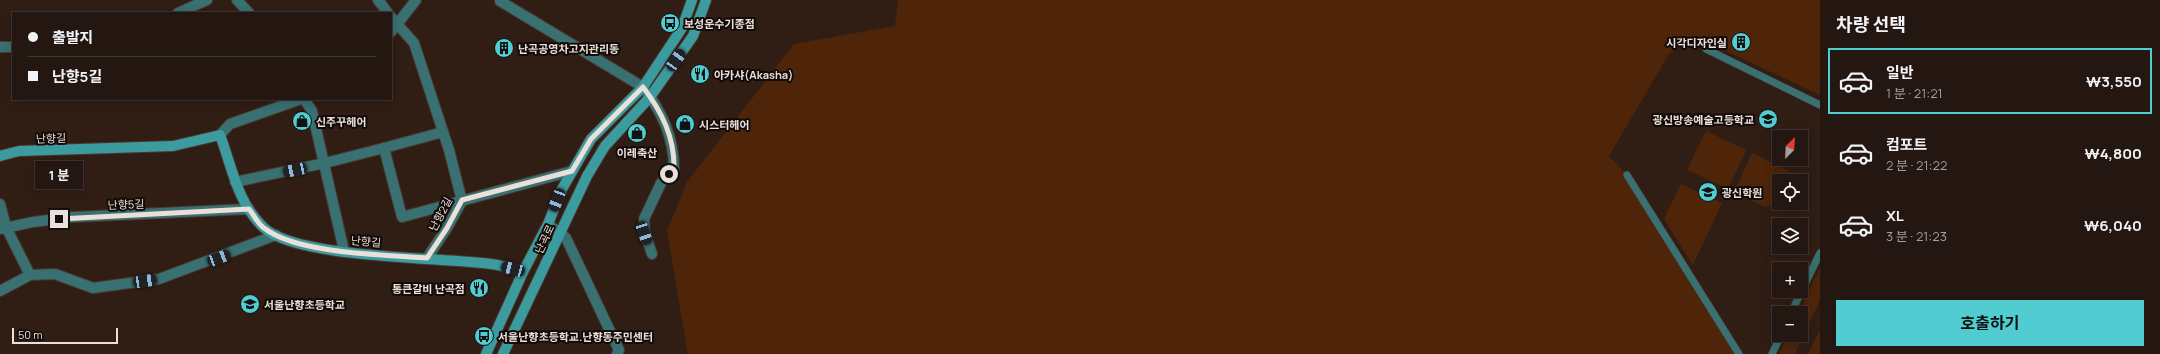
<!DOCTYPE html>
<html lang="ko">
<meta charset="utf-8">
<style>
:root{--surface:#241610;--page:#30231e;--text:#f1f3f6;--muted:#a39f9f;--line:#413530;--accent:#51ccd1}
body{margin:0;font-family:Manrope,"Noto Sans KR",sans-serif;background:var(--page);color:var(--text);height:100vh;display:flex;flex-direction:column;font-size:15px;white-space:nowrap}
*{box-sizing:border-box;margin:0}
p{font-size:13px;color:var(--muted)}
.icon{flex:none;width:22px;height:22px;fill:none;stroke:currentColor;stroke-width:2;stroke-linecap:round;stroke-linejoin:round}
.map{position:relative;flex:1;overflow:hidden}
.side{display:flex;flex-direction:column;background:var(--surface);width:340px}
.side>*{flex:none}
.top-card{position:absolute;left:12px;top:12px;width:380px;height:88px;border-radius:0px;box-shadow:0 2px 10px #0003,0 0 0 1px var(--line);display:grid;align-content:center;height:88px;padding:0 16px;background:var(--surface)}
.needle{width:26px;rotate:24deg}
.controls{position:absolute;left:1772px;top:130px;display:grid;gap:8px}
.controls a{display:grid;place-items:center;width:36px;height:36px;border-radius:0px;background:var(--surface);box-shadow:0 2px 10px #0003,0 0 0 1px var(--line);font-size:20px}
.scale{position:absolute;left:12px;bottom:10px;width:106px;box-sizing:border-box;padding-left:4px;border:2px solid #ebdfd9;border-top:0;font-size:11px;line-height:14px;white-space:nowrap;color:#ebdfd9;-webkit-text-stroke:3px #120a07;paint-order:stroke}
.end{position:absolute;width:18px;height:18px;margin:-9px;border:5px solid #ebdfd9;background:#111;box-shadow:0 0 0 2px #111}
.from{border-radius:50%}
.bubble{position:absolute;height:28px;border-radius:0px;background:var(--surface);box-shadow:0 2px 10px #0003,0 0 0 1px var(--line);font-size:13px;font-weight:700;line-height:28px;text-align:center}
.car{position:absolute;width:12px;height:24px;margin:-12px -6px;border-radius:5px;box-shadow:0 0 3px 1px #0007;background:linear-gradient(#222 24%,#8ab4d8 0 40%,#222 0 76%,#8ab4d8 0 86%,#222 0)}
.top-card b{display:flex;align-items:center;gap:14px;height:38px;font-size:15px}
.top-card b+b{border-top:1px solid var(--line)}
.top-card i{width:10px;height:10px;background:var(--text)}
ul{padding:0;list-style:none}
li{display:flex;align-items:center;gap:12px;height:66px;margin:0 8px 6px;padding:0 8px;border:2px solid transparent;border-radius:0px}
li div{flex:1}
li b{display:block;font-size:15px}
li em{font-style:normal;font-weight:700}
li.active{border-color:var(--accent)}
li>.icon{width:36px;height:36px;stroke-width:1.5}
h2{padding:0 16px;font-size:18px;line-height:48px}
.action{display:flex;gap:8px;margin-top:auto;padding:8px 16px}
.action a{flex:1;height:46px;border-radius:0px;background:var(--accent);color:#111;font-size:16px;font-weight:700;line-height:46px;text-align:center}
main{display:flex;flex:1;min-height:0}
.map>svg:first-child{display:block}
.green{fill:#4e2509}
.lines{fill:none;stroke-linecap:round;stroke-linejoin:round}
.lane-casing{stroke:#4a3930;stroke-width:8}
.street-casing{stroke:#4a3930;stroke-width:12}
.secondary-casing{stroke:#4a3930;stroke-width:12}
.lane{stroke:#397072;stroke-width:7}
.street{stroke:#397072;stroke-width:10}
.secondary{stroke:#3c9b9f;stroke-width:10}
.route{stroke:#ebdfd9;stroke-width:5}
.labels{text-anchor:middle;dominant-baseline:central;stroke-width:4;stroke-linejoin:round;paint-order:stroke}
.poi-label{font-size:11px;font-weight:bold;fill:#ebdfd9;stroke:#120a07;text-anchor:start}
.street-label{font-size:11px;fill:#ebdfd9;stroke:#120a07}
</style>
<main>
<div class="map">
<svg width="1820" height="354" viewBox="0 0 1820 354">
<rect width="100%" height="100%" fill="#301e15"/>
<g class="green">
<path d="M898,0H1820V95L1705,41L1681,45L1669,54L1609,156L1627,175L1739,354H688L667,231L687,182L794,44L895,26Z"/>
<path d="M1706,131L1746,150L1728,189L1687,170Z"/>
<path d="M1752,153L1797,175L1795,181H1779V202L1765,207L1734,192Z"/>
<path d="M1681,184L1722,203L1693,265L1664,219Z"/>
<path d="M1820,267V300L1795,354H1779L1788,335H1801V313H1799Z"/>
<path d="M1820,330V354H1808Z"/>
</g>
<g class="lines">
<g class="lane-casing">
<g id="lane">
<path d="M1706,49L1820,105"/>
<path d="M1627,175L1739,354"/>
<path d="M1791,313L1820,253"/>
<path d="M1772,354L1781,335"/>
</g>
</g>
<g class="street-casing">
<g id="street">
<path d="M237,0L249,13"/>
<path d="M378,0L388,13"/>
<path d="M500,1L643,87C662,112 674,137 674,170L661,183L644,219L645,233L652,254"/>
<path d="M178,13L207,0"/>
<path d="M391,17L414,43L449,150L462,201L447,228L427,258"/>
<path d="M391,32L416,0"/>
<path d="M0,47H13"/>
<path d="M304,99L312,111L344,251"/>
<path d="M443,132L384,148L402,217L572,171"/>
<path d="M220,135L230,124L301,99"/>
<path d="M235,182L325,163L384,148"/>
<path d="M0,204L6,227L30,275"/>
<path d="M548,224L566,238L619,350L617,354"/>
<path d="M0,229L33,222L73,217L249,209"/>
<path d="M0,291L30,275L55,274L93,288L159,279L276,235"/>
</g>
</g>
<g class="secondary-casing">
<g id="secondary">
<path d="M0,156L19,151L173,146L220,135C232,167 237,202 263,227C295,259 442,257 491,264C502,265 513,269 523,272"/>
<path d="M486,354L523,272L548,224L562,189L591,139L643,87L682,28L692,0"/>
<path d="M503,354L587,176L605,146L650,97L693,36L706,0"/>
</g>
</g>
<use href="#lane" class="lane"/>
<use href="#street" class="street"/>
<use href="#secondary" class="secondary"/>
</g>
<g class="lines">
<path class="route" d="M59,219L249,209C254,215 258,224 264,228C297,254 385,255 427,258L447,228L462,200L572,171L591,139L643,87C662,112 675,138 674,170L669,174"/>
</g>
<defs>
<g id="bus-disc" transform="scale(1)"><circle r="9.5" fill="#51ccd1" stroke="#120a07"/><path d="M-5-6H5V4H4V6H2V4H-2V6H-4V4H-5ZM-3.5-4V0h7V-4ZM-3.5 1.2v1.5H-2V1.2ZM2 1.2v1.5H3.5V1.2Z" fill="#111"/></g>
<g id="building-disc" transform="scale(1)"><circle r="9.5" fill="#51ccd1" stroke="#120a07"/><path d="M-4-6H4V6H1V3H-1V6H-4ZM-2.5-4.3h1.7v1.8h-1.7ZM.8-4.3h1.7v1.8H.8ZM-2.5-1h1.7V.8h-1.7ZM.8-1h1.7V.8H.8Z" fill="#111"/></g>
<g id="restaurant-disc" transform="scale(1)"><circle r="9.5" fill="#51ccd1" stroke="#120a07"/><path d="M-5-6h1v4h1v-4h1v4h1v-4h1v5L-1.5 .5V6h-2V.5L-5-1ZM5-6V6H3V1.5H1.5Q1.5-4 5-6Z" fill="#111"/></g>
<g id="school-disc" transform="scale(1)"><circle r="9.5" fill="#51ccd1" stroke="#120a07"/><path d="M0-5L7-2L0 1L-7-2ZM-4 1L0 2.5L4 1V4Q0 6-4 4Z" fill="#111"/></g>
<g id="shop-disc" transform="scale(1)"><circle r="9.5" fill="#51ccd1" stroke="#120a07"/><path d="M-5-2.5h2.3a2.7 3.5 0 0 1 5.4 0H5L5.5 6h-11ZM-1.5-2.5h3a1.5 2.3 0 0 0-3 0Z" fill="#111"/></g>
</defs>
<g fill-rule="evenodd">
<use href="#bus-disc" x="670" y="23"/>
<use href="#building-disc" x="1741" y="42"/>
<use href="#building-disc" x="504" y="48"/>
<use href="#restaurant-disc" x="700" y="74"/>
<use href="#school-disc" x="1768" y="119"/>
<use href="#shop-disc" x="302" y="121"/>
<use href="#shop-disc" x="685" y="124"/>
<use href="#shop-disc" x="637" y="133"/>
<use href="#school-disc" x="1708" y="192"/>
<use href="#restaurant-disc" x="479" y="288"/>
<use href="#school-disc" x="250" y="304"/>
<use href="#bus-disc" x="484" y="336"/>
</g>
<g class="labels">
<g class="poi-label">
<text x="684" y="23">보성운수기종점</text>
<text x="1727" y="42" text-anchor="end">시각디자인실</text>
<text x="518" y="48">난곡공영차고지관리동</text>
<text x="714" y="74">아카샤(Akasha)</text>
<text x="1754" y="119" text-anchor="end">광신방송예술고등학교</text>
<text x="316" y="121">신주꾸헤어</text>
<text x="699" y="124">시스터헤어</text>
<text x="637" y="152" text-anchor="middle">이레축산</text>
<text x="1722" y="192">광신학원</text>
<text x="465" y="288" text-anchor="end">통큰갈비 난곡점</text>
<text x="264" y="304">서울난향초등학교</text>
<text x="498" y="336">서울난향초등학교.난향동주민센터</text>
</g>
<g class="street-label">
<text transform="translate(51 138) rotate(-2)">난향길</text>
<text transform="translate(126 204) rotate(-2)">난향5길</text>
<text transform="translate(440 214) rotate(-62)">난향2길</text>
<text transform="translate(544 239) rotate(-65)">난곡로</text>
<text transform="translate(366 241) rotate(5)">난향길</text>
</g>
</g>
</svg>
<div class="controls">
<a><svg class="needle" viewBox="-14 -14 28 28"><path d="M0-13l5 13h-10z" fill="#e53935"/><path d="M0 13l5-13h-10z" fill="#a39f9f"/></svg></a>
<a><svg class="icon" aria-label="locate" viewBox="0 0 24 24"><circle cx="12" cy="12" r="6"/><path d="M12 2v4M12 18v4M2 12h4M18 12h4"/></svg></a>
<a><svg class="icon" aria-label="layers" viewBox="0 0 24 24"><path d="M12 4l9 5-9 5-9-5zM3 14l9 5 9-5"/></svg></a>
<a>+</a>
<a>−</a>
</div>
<div class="scale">50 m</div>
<i class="end from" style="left:669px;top:174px"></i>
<i class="end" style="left:59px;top:219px"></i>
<div class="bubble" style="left:35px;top:161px;width:48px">1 분</div>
<i class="car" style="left:676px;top:60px;rotate:35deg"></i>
<i class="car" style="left:295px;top:170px;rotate:258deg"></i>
<i class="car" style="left:557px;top:200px;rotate:201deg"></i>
<i class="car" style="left:644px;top:233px;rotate:161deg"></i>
<i class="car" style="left:219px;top:258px;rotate:69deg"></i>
<i class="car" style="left:513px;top:269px;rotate:285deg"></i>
<i class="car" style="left:145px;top:281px;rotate:82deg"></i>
<div class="top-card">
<b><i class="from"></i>출발지</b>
<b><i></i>난향5길</b>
</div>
</div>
<section class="side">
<h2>차량 선택</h2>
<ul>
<li class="active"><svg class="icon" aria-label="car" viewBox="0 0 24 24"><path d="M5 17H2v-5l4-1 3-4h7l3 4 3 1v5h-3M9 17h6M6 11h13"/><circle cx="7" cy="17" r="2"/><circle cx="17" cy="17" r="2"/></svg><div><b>일반</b><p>1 분 · 21:21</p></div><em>₩3,550</em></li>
<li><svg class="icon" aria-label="car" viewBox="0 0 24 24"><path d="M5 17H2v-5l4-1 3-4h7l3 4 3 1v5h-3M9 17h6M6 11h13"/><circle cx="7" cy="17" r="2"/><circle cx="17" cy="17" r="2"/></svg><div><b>컴포트</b><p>2 분 · 21:22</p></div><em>₩4,800</em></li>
<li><svg class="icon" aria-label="car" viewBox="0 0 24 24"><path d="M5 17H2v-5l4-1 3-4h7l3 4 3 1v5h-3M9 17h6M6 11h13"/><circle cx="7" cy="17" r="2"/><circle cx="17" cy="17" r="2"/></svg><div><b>XL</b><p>3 분 · 21:23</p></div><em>₩6,040</em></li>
</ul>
<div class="action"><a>호출하기</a></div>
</section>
</main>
